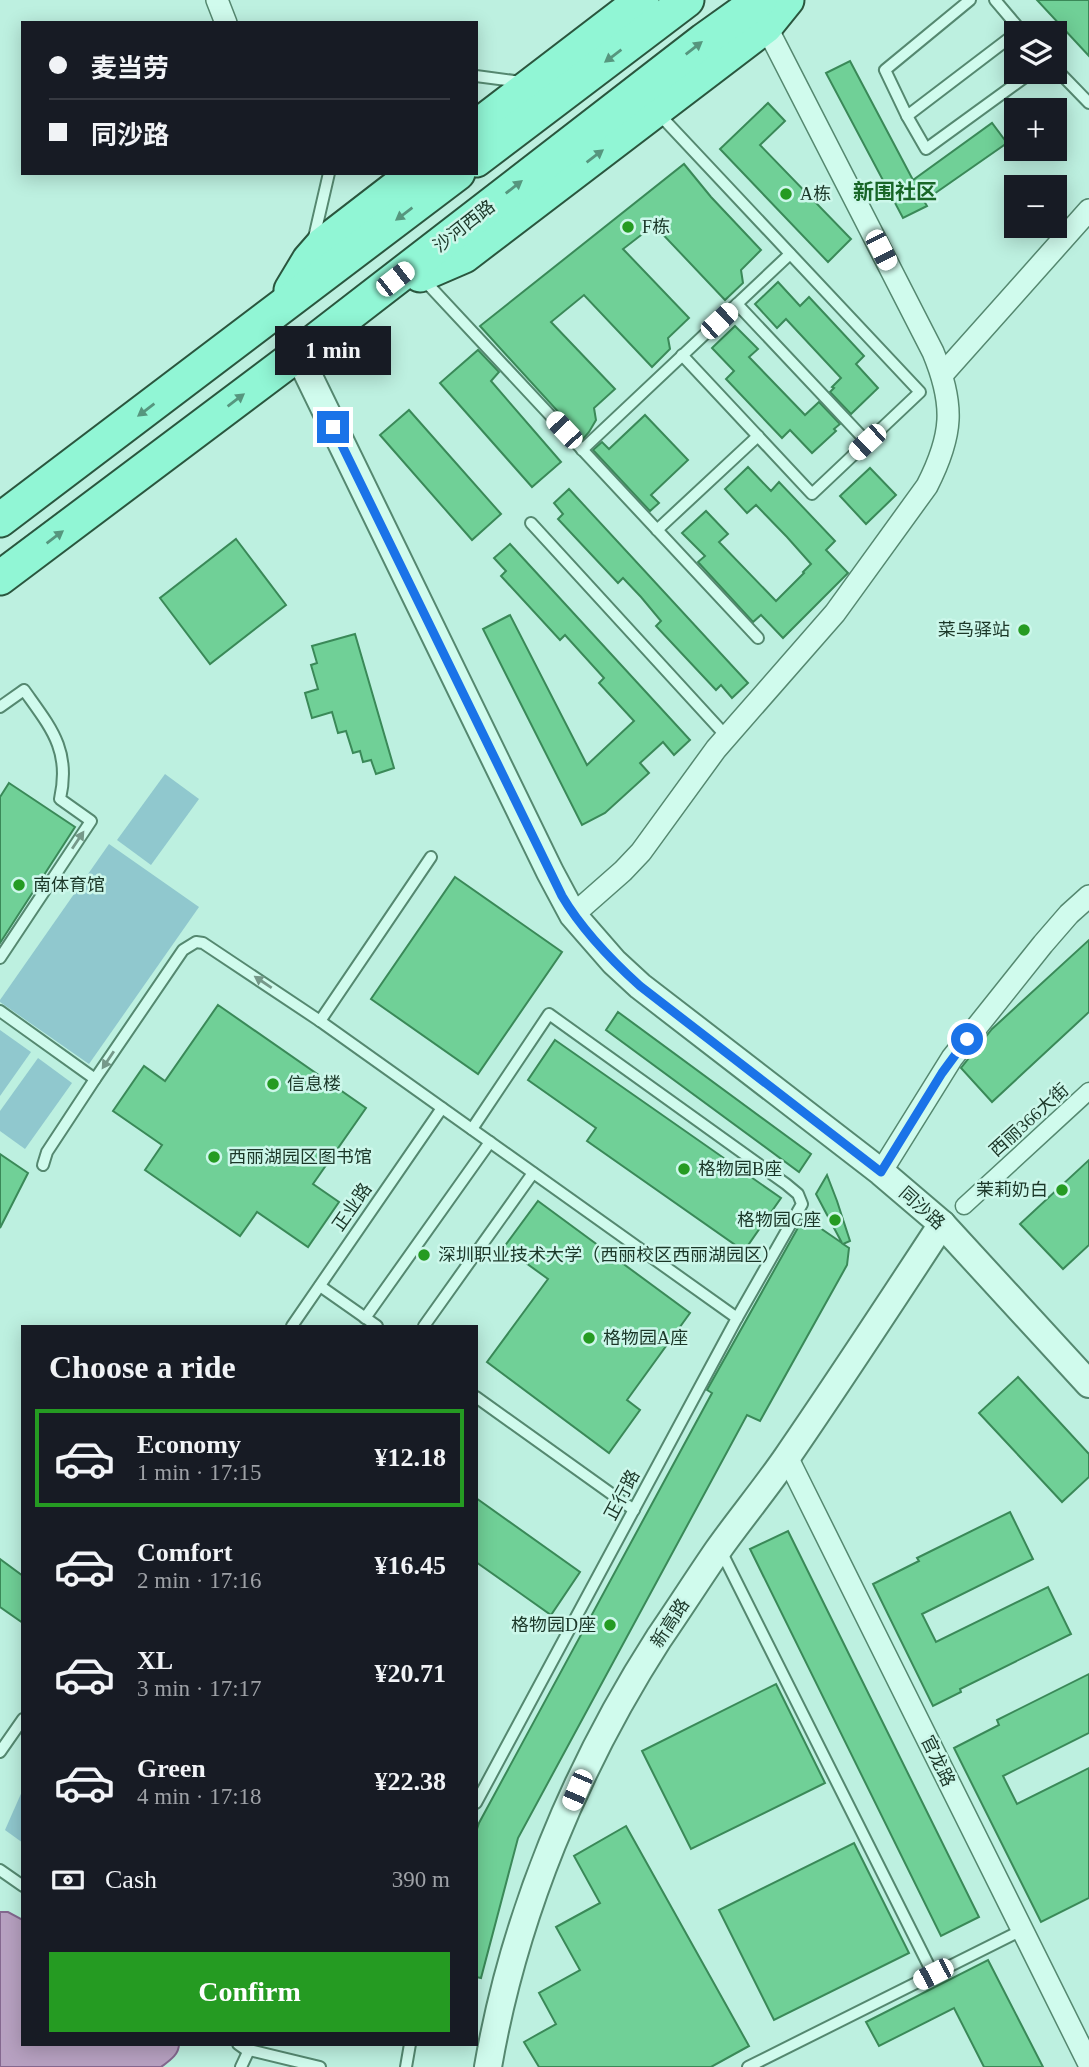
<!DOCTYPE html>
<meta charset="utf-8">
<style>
:root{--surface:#171b24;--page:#242831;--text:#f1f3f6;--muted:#9ea1a6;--line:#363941;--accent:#259b22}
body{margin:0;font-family:"Times New Roman","Noto Sans SC",serif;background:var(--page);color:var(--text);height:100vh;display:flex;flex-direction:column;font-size:26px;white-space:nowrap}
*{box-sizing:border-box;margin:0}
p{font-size:23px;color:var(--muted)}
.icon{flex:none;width:38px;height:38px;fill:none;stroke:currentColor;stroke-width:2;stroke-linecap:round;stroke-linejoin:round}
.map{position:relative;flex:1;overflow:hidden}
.side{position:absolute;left:21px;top:1325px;width:457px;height:721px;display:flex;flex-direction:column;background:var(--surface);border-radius:0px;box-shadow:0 4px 18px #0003}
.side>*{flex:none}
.top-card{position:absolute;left:21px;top:21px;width:457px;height:154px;border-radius:0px;box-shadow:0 4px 18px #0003;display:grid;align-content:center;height:154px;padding:0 28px;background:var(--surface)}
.buttons{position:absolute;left:1004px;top:21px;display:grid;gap:14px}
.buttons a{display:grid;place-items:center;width:63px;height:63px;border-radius:0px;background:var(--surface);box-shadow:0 4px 18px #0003;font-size:35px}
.end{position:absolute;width:32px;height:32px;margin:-16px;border:9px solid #1a73e8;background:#fff;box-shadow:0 0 0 4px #fff}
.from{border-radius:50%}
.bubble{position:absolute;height:49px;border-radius:0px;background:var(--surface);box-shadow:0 4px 18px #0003;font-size:23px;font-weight:800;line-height:49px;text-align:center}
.car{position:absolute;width:21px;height:42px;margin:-21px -10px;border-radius:9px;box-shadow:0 0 5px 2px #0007;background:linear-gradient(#fff 24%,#345 0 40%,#fff 0 76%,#345 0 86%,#fff 0)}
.top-card b{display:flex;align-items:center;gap:24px;height:66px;font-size:26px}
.top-card b+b{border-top:2px solid var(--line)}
.top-card i{width:18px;height:18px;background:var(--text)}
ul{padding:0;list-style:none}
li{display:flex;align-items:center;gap:21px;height:98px;margin:0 14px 10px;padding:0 14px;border:4px solid transparent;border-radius:0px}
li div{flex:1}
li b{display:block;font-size:26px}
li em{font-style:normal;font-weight:800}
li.current{border-color:var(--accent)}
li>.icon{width:63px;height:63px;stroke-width:1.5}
h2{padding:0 28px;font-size:32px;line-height:84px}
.pay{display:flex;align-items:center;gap:18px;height:77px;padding:0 28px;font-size:26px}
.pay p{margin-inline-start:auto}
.button{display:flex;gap:14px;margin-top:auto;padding:14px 28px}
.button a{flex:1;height:80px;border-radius:0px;background:var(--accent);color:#fff;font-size:28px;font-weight:800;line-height:80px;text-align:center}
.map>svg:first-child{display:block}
.green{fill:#90c8ce}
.water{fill:#b7a1c1;stroke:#84688f;stroke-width:2}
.building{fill:#70d097;stroke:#3a8958;stroke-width:2}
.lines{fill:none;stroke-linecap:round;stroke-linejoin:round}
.service-casing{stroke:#558870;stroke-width:14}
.pedestrian-casing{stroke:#558870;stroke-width:19}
.minor-casing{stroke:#558870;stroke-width:24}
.tertiary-casing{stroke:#558870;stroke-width:30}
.primary-casing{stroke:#2a563e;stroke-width:37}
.service{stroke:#d0fbed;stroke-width:10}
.pedestrian{stroke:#d0fbed;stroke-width:16}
.minor{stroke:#d0fbed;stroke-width:21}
.tertiary{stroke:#d0fbed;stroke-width:26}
.primary{stroke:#91f6d5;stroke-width:33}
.oneway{fill:#56967e}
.oneway2{fill:#76998a}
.route{stroke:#1a73e8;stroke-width:9}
.poi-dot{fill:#259b22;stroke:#ccf7ea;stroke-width:2.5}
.labels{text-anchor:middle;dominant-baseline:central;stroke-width:5;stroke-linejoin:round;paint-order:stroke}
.poi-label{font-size:18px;fill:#1b3728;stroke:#ccf7ea;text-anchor:start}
.street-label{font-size:18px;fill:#1b3728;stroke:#ccf7ea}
.quarter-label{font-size:21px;font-weight:bold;fill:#186627;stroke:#ccf7ea}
</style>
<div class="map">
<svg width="1089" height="2067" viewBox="0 0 1089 2067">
<rect width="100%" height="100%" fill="#bdf0e0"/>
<g class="green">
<path d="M165,774L199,799L151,865L117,840Z"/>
<path d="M109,844L199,907L89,1064L0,1002V1000Z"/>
<path d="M0,1030L31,1052L0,1096Z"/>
<path d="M38,1058L72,1083L25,1149L0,1131V1111Z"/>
<path d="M23,1789V1843L5,1830Z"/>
</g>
<path class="water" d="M0,1912H8L23,1920V2044H179C179,2055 169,2061 161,2067H0Z"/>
<g class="building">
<path d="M1037,0H1089V56Z"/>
<path d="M850,61L913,180L992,123L1007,143L924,201L927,206L903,218L826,73Z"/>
<path d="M768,103L785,121L760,145L851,239L828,262L720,149Z"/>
<path d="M684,164L711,197L761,250L741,270L743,283L725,300L654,225L623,249L689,318L668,338L670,349L652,367L584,295L551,322L615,389L594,408L596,420L589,432L583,439L480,326Z"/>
<path d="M778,282L800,306L809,297L864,356L856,364L878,388L851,414L830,392L834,388L832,387L841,378L786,319L777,328L755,304Z"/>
<path d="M735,326L758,349L749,357L805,415L819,402L840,424L834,429L836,431L812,453L790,430L782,438L726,379L734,371L712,348Z"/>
<path d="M478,350L499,372L491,381L561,462L532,487L440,383Z"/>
<path d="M409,410L501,514L472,540L380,435Z"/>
<path d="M645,415L688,460L651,495L659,503L650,511L593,450L602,442L609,449Z"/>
<path d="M748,467L771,491L779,482L835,541L826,550L848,573L783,638L761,615L753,622L698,562L705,556L682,533L706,511L728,534L719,542L776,601L804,573L803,572L811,564L787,537L756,505L747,513L725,489Z"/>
<path d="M870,468L896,495L866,524L840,496Z"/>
<path d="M569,489L748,683L732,698L721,685L716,690L656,626L661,621L641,597L623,578L618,583L558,519L563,514L554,503Z"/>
<path d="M236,539L286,605L210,664L160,598Z"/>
<path d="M510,544L690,740L674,755L663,742L640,763L649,773L605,813L582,825L483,629L510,615L587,765L634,721L599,683L604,678L565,635L560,640L501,576L506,571L494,558Z"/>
<path d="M355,634L394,768L376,774L371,760L363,762L360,751L353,753L346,731L338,733L332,712L312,718L305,693L318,689L311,665L317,663L312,646Z"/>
<path d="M9,783L75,827L0,943V797Z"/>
<path d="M455,877L562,952L478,1074L371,999Z"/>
<path d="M1089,940V1012L992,1102L961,1068L992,1029Z"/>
<path d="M218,1005L366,1108L313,1184L339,1202L308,1247L257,1212L240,1236L145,1170L162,1145L113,1111L144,1066L165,1081Z"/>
<path d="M618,1012L811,1154L799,1172L606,1030Z"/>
<path d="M555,1040L781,1198L744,1251L587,1141L596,1128L528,1080Z"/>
<path d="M0,1154L28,1173L0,1228Z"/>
<path d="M1089,1160V1245L1063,1269L1020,1224Z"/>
<path d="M827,1175L837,1201L850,1241L843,1244L849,1248L847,1265L760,1421L747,1415L518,1838L481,1978L476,1977V1832L479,1823L712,1393L707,1390L804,1217L842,1243L816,1194Z"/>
<path d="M538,1201L690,1313L627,1400L640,1410L609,1453L487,1362L548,1279L504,1247Z"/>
<path d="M1018,1377L1089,1454V1477L1062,1502L979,1413Z"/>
<path d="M476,1498L580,1572L551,1615L476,1562Z"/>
<path d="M1010,1512L1033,1559L922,1614L936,1642L1048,1587L1071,1634L960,1689L961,1692L933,1706L873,1584L919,1561L917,1558Z"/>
<path d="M788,1531L979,1917L941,1936L750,1549Z"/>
<path d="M0,1559L23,1576V1623L0,1607Z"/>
<path d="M1089,1674V1733L1003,1776L1017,1804L1089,1768V1898L1041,1922L954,1748L999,1725L997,1720Z"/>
<path d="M776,1684L825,1783L691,1849L642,1751Z"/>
<path d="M626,1826L749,2046L711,2067H539L524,2042L556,2024L539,1993L580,1970L556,1927L600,1903L574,1856Z"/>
<path d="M854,1843L909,1953L774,2020L719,1910Z"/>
<path d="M988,1960L1043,2067H984L954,2008L879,2046L866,2022Z"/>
</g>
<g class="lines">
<g class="service-casing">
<g id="service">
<path d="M970,0L885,70L907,116L926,149L1032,72"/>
<path d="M995,0L1023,33"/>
<path d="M1055,68L1089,103"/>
<path d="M476,76L522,82"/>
<path d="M657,112L920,392L812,494L682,355"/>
<path d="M907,116L1020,30"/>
<path d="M313,242L329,173"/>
<path d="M423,279L758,638"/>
<path d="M737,304L867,442"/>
<path d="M582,450L790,254"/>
<path d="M531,523L727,737"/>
<path d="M657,530L758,436"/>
<path d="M0,707L24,690C51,728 71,750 60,799L91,821L0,958"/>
<path d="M0,1011L95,1079L183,950L196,942L203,943L320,1021L737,1318"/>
<path d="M320,1021L431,857"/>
<path d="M472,1129L549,1014L786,1184L798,1194L802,1204L737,1318L476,1803"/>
<path d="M43,1165L47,1152L95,1079"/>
<path d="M320,1286L377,1326"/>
<path d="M365,1318L490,1142"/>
<path d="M292,1326L442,1108"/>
<path d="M424,1326L533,1173"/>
<path d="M476,1397L634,1510"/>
<path d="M721,1551L933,1974"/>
<path d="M0,1752L23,1719"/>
<path d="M0,1870L23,1886"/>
<path d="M238,2044L245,2049L320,2067"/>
<path d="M241,2067L249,2050"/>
<path d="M406,2067L410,2044"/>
<path d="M748,2067L1022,1930"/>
</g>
</g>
<g class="pedestrian-casing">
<path id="pedestrian" d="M964,1206L1089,1091"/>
</g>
<g class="minor-casing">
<g id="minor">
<path d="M217,0L226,23"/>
<path d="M942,375L1089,210"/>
<path d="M573,915L623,871L641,852L716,749L835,613L927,486C953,435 955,405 933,352L766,26"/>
<path d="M881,1172L952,1058L1043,944L1069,914L1089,896"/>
<path d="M787,1457L1089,2064"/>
</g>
</g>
<g class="tertiary-casing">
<g id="tertiary">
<path d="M298,354L550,872L573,915L614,962L640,986L881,1172L942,1224L1089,1384"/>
<path d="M488,2067C514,1916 576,1767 659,1638C679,1609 698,1579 718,1550C740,1519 765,1489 787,1457C840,1380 891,1302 942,1224"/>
</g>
</g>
<g class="primary-casing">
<g id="primary">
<path d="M476,127L642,0"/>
<path d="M476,160L687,0"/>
<path d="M420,275L464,256L766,26L787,0"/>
<path d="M291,290L309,260L323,244L415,173"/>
<path d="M0,520L458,173"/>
<path d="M0,578L298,354L704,40L760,0"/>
</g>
</g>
<use href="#service" class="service"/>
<use href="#pedestrian" class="pedestrian"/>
<use href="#minor" class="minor"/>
<use href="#tertiary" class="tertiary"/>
<use href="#primary" class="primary"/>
</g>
<defs><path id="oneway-solid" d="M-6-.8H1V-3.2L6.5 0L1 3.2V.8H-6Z" transform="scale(1.75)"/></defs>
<g class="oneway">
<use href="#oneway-solid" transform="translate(694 48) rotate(-38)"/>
<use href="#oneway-solid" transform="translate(613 56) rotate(143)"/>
<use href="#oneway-solid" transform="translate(595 156) rotate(-37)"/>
<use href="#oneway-solid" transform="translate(514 187) rotate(-38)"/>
<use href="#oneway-solid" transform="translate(404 214) rotate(143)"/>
<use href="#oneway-solid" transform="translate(236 400) rotate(-37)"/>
<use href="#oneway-solid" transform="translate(146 410) rotate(143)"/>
<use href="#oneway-solid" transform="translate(55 537) rotate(-37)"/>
</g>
<g class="oneway2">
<use href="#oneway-solid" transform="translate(78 840) rotate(-56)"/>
<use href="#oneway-solid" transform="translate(263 982) rotate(-146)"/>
<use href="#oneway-solid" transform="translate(108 1060) rotate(124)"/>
</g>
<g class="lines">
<path class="route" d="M333,427L562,896C582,930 610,959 640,986L881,1172L942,1073L967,1039"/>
</g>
<g class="poi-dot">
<circle cx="786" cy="194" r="7"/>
<circle cx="628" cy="227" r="7"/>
<circle cx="1024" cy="630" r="7"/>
<circle cx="19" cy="885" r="7"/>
<circle cx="273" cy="1084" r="7"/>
<circle cx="214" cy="1157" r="7"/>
<circle cx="684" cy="1169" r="7"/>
<circle cx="1062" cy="1190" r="7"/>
<circle cx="835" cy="1220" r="7"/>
<circle cx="424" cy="1255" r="7"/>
<circle cx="589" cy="1338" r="7"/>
<circle cx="610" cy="1625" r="7"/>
</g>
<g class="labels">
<g class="poi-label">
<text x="800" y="194">A栋</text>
<text x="642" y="227">F栋</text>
<text x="1010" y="630" text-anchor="end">菜鸟驿站</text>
<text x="33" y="885">南体育馆</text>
<text x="287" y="1084">信息楼</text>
<text x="228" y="1157">西丽湖园区图书馆</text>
<text x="698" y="1169">格物园B座</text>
<text x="1048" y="1190" text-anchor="end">茉莉奶白</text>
<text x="821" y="1220" text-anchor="end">格物园C座</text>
<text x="438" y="1255">深圳职业技术大学（西丽校区西丽湖园区）</text>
<text x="603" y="1338">格物园A座</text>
<text x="596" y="1625" text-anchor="end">格物园D座</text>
</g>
<g class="street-label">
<text transform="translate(464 226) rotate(-38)">沙河西路</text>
<text transform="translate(1029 1120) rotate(-42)">西丽366大街</text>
<text transform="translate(352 1207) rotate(-55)">正业路</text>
<text transform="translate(922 1208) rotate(42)">同沙路</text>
<text transform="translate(622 1495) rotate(-62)">正行路</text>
<text transform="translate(670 1623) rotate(-57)">新高路</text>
<text transform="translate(938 1761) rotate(64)">官龙路</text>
</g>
<g class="quarter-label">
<text x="895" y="192">新围社区</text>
</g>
</g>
</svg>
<div class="buttons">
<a><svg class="icon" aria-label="layers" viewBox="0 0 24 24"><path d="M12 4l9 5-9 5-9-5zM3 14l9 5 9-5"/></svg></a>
<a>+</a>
<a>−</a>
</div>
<i class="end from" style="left:967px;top:1039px"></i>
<i class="end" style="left:333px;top:427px"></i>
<div class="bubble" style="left:275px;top:326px;width:116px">1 min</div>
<i class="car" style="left:881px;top:250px;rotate:153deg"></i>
<i class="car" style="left:395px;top:279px;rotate:52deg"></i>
<i class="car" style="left:719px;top:321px;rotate:47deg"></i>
<i class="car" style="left:564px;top:430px;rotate:317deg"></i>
<i class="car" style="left:867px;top:442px;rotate:227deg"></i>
<i class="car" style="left:577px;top:1790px;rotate:203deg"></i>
<i class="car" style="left:933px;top:1974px;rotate:243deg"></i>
<div class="top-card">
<b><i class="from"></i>麦当劳</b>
<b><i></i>同沙路</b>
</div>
<section class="side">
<h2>Choose a ride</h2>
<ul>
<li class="current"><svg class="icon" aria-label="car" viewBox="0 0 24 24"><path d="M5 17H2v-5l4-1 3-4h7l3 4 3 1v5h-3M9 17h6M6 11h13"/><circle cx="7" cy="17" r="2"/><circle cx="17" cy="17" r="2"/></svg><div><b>Economy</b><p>1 min · 17:15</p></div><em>¥12.18</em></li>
<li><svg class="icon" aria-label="car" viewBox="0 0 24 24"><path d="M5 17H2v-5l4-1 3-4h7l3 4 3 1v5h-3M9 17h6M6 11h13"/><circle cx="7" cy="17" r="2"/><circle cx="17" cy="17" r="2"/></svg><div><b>Comfort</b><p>2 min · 17:16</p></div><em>¥16.45</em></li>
<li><svg class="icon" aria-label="car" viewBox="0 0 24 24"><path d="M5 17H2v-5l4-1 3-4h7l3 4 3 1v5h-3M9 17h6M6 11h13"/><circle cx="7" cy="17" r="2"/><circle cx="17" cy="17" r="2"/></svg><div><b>XL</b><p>3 min · 17:17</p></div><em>¥20.71</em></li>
<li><svg class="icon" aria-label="car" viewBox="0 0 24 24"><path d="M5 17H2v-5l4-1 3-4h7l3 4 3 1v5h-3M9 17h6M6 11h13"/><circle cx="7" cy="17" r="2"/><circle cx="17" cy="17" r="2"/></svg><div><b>Green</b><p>4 min · 17:18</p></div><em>¥22.38</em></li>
</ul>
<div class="pay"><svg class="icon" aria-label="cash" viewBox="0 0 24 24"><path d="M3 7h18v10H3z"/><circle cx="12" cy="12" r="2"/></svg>Cash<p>390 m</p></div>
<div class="button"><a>Confirm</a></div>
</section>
</div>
